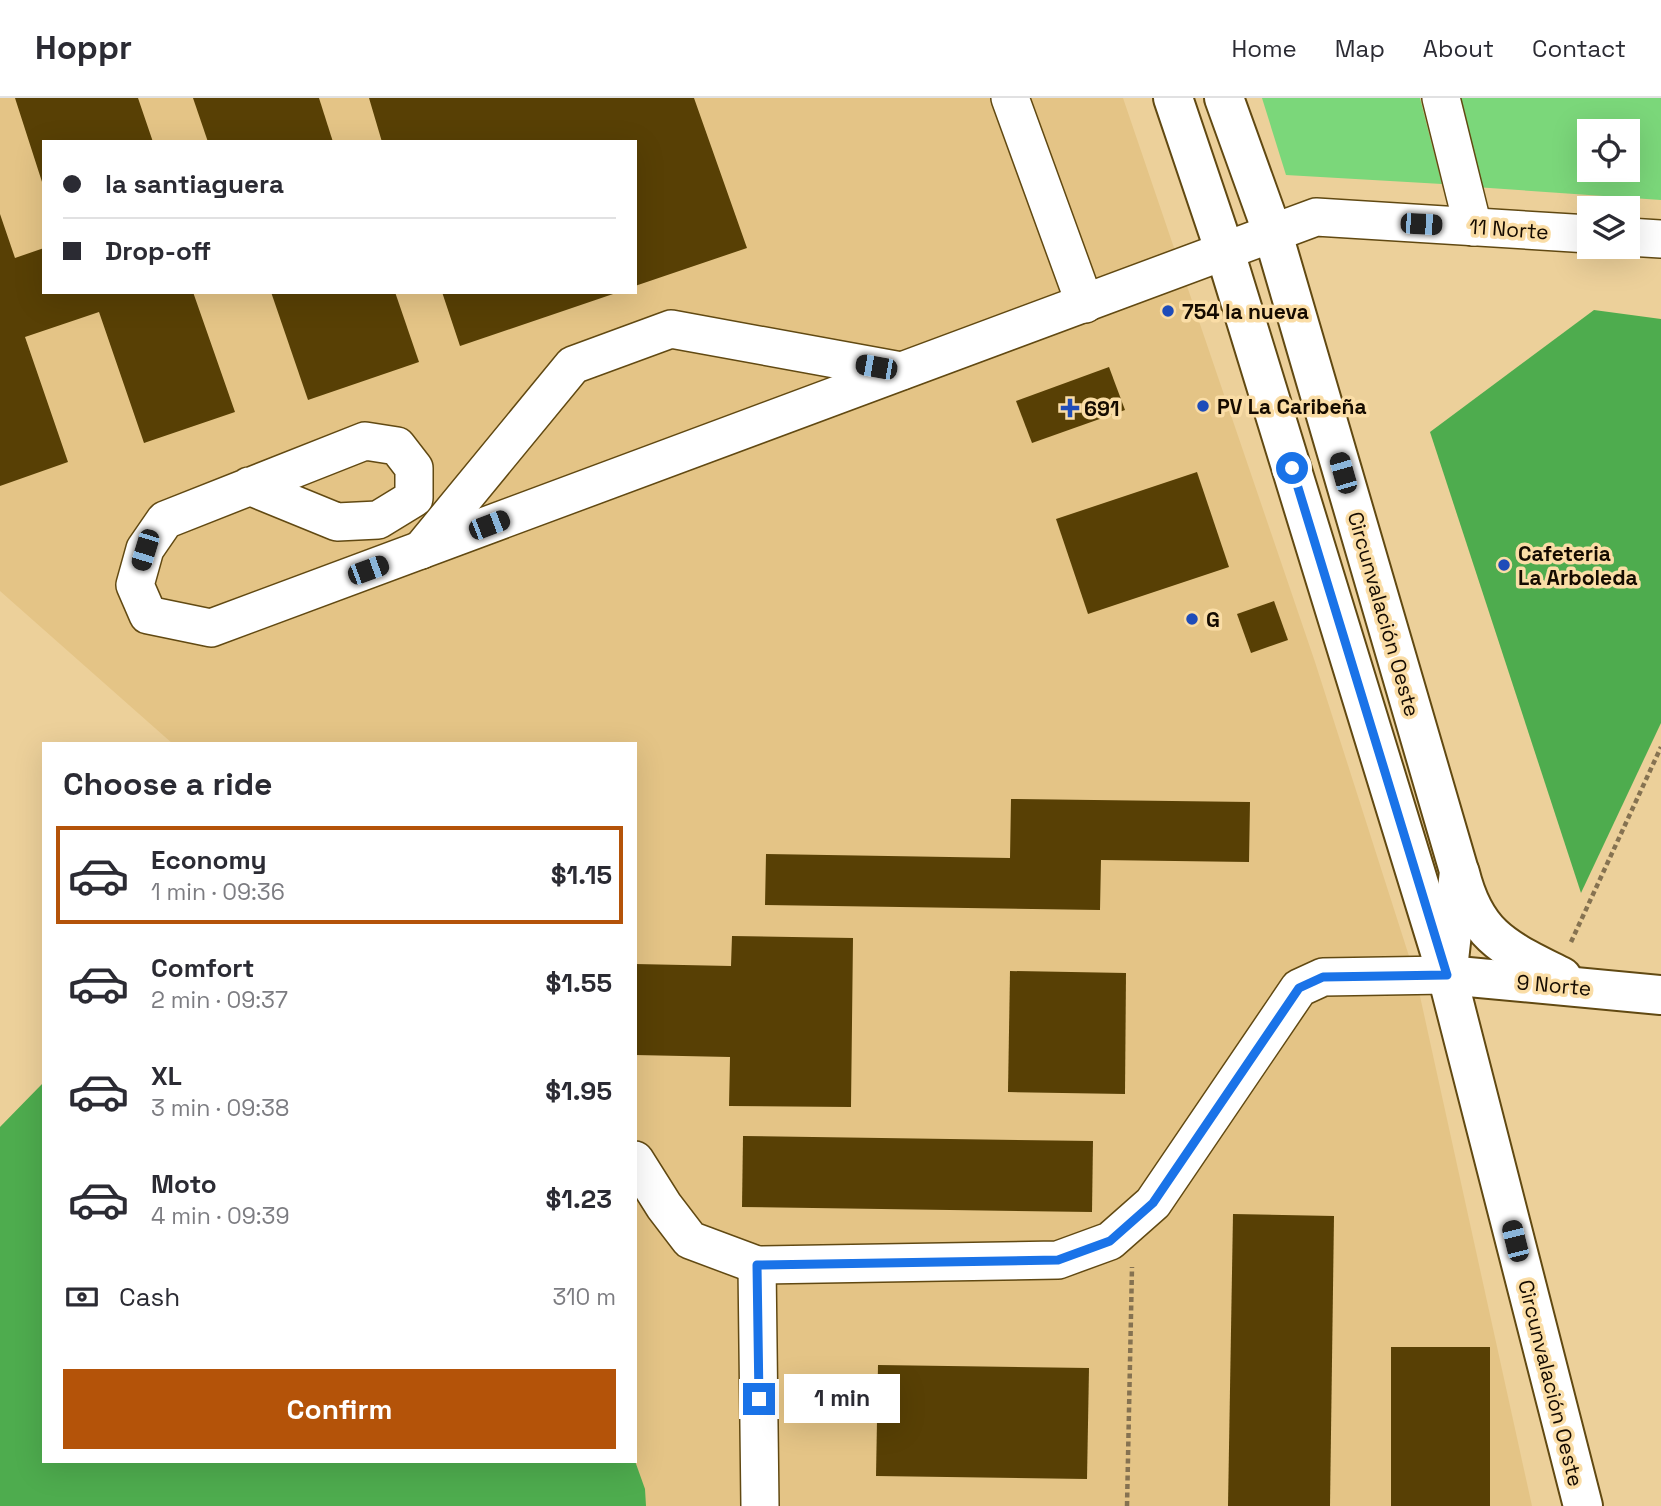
<!DOCTYPE html>
<meta charset="utf-8">
<style>
:root{--surface:#fff;--page:#f7f7f7;--text:#2b2b33;--muted:#7c7c81;--line:#e1e1e2;--accent:#b45309}
body{margin:0;font-family:"Space Grotesk",sans-serif;background:var(--page);color:var(--text);height:100vh;display:flex;flex-direction:column;font-size:26px;white-space:nowrap}
*{box-sizing:border-box;margin:0}
p{font-size:23px;color:var(--muted)}
.icon{flex:none;width:38px;height:38px;fill:none;stroke:currentColor;stroke-width:2;stroke-linecap:round;stroke-linejoin:round}
.map{position:relative;flex:1;overflow:hidden}
.panel{position:absolute;left:42px;top:644px;width:595px;height:721px;display:flex;flex-direction:column;background:var(--surface);border-radius:0px;box-shadow:0 7px 28px #0002}
.panel>*{flex:none}
.hud{position:absolute;left:42px;top:42px;width:595px;height:154px;border-radius:0px;box-shadow:0 7px 28px #0002;display:grid;align-content:center;height:154px;padding:0 21px;background:var(--surface)}
.buttons{position:absolute;left:1577px;top:21px;display:grid;gap:14px}
.buttons a{display:grid;place-items:center;width:63px;height:63px;border-radius:0px;background:var(--surface);box-shadow:0 7px 28px #0002;font-size:35px}
.end{position:absolute;width:32px;height:32px;margin:-16px;border:9px solid #1a73e8;background:#fff;box-shadow:0 0 0 4px #fff}
.from{border-radius:50%}
.bubble{position:absolute;height:49px;border-radius:0px;background:var(--surface);box-shadow:0 7px 28px #0002;font-size:23px;font-weight:700;line-height:49px;text-align:center}
.car{position:absolute;width:21px;height:42px;margin:-21px -10px;border-radius:9px;box-shadow:0 0 5px 2px #0007;background:linear-gradient(#222 24%,#8ab4d8 0 40%,#222 0 76%,#8ab4d8 0 86%,#222 0)}
.hud b{display:flex;align-items:center;gap:24px;height:66px;font-size:26px}
.hud b+b{border-top:2px solid var(--line)}
.hud i{width:18px;height:18px;background:var(--text)}
ul{padding:0;list-style:none}
li{display:flex;align-items:center;gap:21px;height:98px;margin:0 14px 10px;padding:0 7px;border:4px solid transparent;border-radius:0px}
li div{flex:1}
li b{display:block;font-size:26px}
li em{font-style:normal;font-weight:700}
li.active{border-color:var(--accent)}
li>.icon{width:63px;height:63px;stroke-width:1.5}
h2{padding:0 21px;font-size:32px;line-height:84px}
.pay{display:flex;align-items:center;gap:18px;height:77px;padding:0 21px;font-size:26px}
.pay p{margin-inline-start:auto}
.action{display:flex;gap:14px;margin-top:auto;padding:14px 21px}
.action a{flex:1;height:80px;border-radius:0px;background:var(--accent);color:#fff;font-size:28px;font-weight:700;line-height:80px;text-align:center}
header{display:flex;align-items:center;gap:42px;box-sizing:border-box;height:98px;padding:0 35px;background:var(--surface);border-bottom:2px solid var(--line)}
header strong{font-size:33px}
nav{display:flex;gap:38px;margin-inline-start:auto;font-size:24px}
.map>svg:first-child{display:block}
.built{fill:#e4c486;fill-rule:evenodd}
.green{fill:#7bd77a;fill-rule:evenodd}
.forest{fill:#4eac4e}
.building{fill:#584005}
.lines{fill:none;stroke-linecap:round;stroke-linejoin:round}
.minor-casing{stroke:#614912;stroke-width:40}
.major-casing{stroke:#614912;stroke-width:42}
.path{stroke:#857251;stroke-width:4.5;stroke-dasharray:5 3.5;stroke-linecap:butt}
.minor{stroke:#fff;stroke-width:37}
.major{stroke:#fff;stroke-width:38}
.route{stroke:#1a73e8;stroke-width:9}
.poi-dot{fill:#1e4cb9;stroke:#fadda6;stroke-width:2.5}
.labels{text-anchor:middle;dominant-baseline:central;stroke-width:7;stroke-linejoin:round;paint-order:stroke}
.street-label{font-size:21px;fill:#150b00;stroke:#fadda6}
.poi-label{font-size:21px;font-weight:bold;fill:#150b00;stroke:#fadda6;text-anchor:start}
</style>
<header>
<strong>Hoppr</strong>
<nav><a>Home</a><a>Map</a><a>About</a><a>Contact</a></nav>
</header>
<div class="map">
<svg width="1661" height="1408" viewBox="0 0 1661 1408">
<rect width="100%" height="100%" fill="#ecd09a"/>
<path class="built" d="M0,0H1123L1315,564L1416,880L1532,1408H0V1029L44,984V1363H635V646H173L0,493ZM44,44H635V194H44Z"/>
<g class="green">
<path d="M1262,0H1420L1442,86L1286,77Z"/>
<path d="M1453,0H1661V102L1475,89ZM1589,33H1628V72H1589Z"/>
</g>
<g class="forest">
<path d="M1594,212L1661,221V625L1581,795L1430,334Z"/>
<path d="M44,984V1363H635L645,1391L646,1408H0V1029Z"/>
</g>
<g class="building">
<path d="M15,0H138L153,44H44L43,87Z"/>
<path d="M193,0H319L333,44H208Z"/>
<path d="M369,0H694L747,150L635,188V44H382Z"/>
<path d="M0,116L15,160L44,150V194H193L235,314L144,345L99,214L25,239L68,364L0,388Z"/>
<path d="M271,194H395L419,264L308,302Z"/>
<path d="M442,194H616V195L460,248Z"/>
<path d="M1109,269L1125,312L1032,345L1016,303Z"/>
<path d="M1197,374L1229,469L1088,516L1056,421Z"/>
<path d="M1274,503L1288,542L1251,555L1237,516Z"/>
<path d="M1011,701L1250,704L1249,764L1101,762L1100,812L765,807L766,756L1010,760Z"/>
<path d="M732,838L853,840L851,1009L729,1008L730,959L635,957V866L731,868Z"/>
<path d="M1010,873L1126,875L1125,996L1008,994Z"/>
<path d="M743,1038L1093,1043L1092,1114L742,1109Z"/>
<path d="M1233,1116L1334,1118L1330,1408H1228Z"/>
<rect x="1391" y="1249" width="99" height="159"/>
<path d="M878,1267L1089,1270L1087,1381L876,1378Z"/>
</g>
<g class="lines">
<g class="minor-casing">
<g id="minor">
<path d="M1010,0L1085,206"/>
<path d="M1441,0L1473,129"/>
<path d="M1628,139L1661,141"/>
<path d="M249,388L337,424L378,422L414,400V370L397,348L365,343L165,422L145,451L135,487L148,517L211,530L1316,119L1589,136"/>
<path d="M421,452L573,267L671,231L901,273"/>
<path d="M635,1062L664,1108L690,1142L757,1167L1058,1162L1110,1143L1153,1105L1299,890L1323,879L1447,877"/>
<path d="M757,1167L760,1408"/>
</g>
</g>
<g class="major-casing">
<g id="major">
<path d="M1173,0L1225,154L1447,877L1583,1408"/>
<path d="M1224,0L1273,136L1459,773L1449,862"/>
<path d="M1460,775C1476,840 1507,851 1562,879"/>
<path d="M1447,877L1661,897"/>
</g>
</g>
<g class="path">
<path d="M1571,844L1661,649"/>
<path d="M1127,1408L1132,1169"/>
</g>
<use href="#minor" class="minor"/>
<use href="#major" class="major"/>
</g>
<g class="lines">
<path class="route" d="M759,1301L757,1167L1058,1162L1110,1143L1153,1105L1299,890L1323,879L1447,877L1292,370"/>
</g>
<g class="poi-dot">
<circle cx="1168" cy="213" r="7"/>
<circle cx="1203" cy="308" r="7"/>
<path d="M1066.5 299.5h7v7h7v7h-7v7h-7v-7h-7v-7h7z"/>
<circle cx="1504" cy="467" r="7"/>
<circle cx="1192" cy="521" r="7"/>
</g>
<g class="labels">
<g class="street-label">
<text transform="translate(1509 131) rotate(4)">11 Norte</text>
<text transform="translate(1384 516) rotate(74)">Circunvalación Oeste</text>
<text transform="translate(1554 887) rotate(5)">9 Norte</text>
<text transform="translate(1551 1285) rotate(76)">Circunvalación Oeste</text>
</g>
<g class="poi-label">
<text x="1182" y="213">754 la nueva</text>
<text x="1217" y="308">PV La Caribeña</text>
<text x="1084" y="310">691</text>
<text x="1518" y="455">Cafeteria<tspan x="1518" dy="24">La Arboleda</tspan></text>
<text x="1206" y="521">G</text>
</g>
</g>
</svg>
<div class="buttons">
<a><svg class="icon" aria-label="locate" viewBox="0 0 24 24"><circle cx="12" cy="12" r="6"/><path d="M12 2v4M12 18v4M2 12h4M18 12h4"/></svg></a>
<a><svg class="icon" aria-label="layers" viewBox="0 0 24 24"><path d="M12 4l9 5-9 5-9-5zM3 14l9 5 9-5"/></svg></a>
</div>
<i class="end from" style="left:1292px;top:370px"></i>
<i class="end" style="left:759px;top:1301px"></i>
<div class="bubble" style="left:784px;top:1276px;width:116px">1 min</div>
<i class="car" style="left:1421px;top:126px;rotate:93deg"></i>
<i class="car" style="left:876px;top:269px;rotate:280deg"></i>
<i class="car" style="left:1343px;top:375px;rotate:344deg"></i>
<i class="car" style="left:489px;top:427px;rotate:69deg"></i>
<i class="car" style="left:145px;top:452px;rotate:197deg"></i>
<i class="car" style="left:368px;top:472px;rotate:70deg"></i>
<i class="car" style="left:1515px;top:1143px;rotate:346deg"></i>
<div class="hud">
<b><i class="from"></i>la santiaguera</b>
<b><i></i>Drop-off</b>
</div>
<section class="panel">
<h2>Choose a ride</h2>
<ul>
<li class="active"><svg class="icon" aria-label="car" viewBox="0 0 24 24"><path d="M5 17H2v-5l4-1 3-4h7l3 4 3 1v5h-3M9 17h6M6 11h13"/><circle cx="7" cy="17" r="2"/><circle cx="17" cy="17" r="2"/></svg><div><b>Economy</b><p>1 min · 09:36</p></div><em>$1.15</em></li>
<li><svg class="icon" aria-label="car" viewBox="0 0 24 24"><path d="M5 17H2v-5l4-1 3-4h7l3 4 3 1v5h-3M9 17h6M6 11h13"/><circle cx="7" cy="17" r="2"/><circle cx="17" cy="17" r="2"/></svg><div><b>Comfort</b><p>2 min · 09:37</p></div><em>$1.55</em></li>
<li><svg class="icon" aria-label="car" viewBox="0 0 24 24"><path d="M5 17H2v-5l4-1 3-4h7l3 4 3 1v5h-3M9 17h6M6 11h13"/><circle cx="7" cy="17" r="2"/><circle cx="17" cy="17" r="2"/></svg><div><b>XL</b><p>3 min · 09:38</p></div><em>$1.95</em></li>
<li><svg class="icon" aria-label="car" viewBox="0 0 24 24"><path d="M5 17H2v-5l4-1 3-4h7l3 4 3 1v5h-3M9 17h6M6 11h13"/><circle cx="7" cy="17" r="2"/><circle cx="17" cy="17" r="2"/></svg><div><b>Moto</b><p>4 min · 09:39</p></div><em>$1.23</em></li>
</ul>
<div class="pay"><svg class="icon" aria-label="cash" viewBox="0 0 24 24"><path d="M3 7h18v10H3z"/><circle cx="12" cy="12" r="2"/></svg>Cash<p>310 m</p></div>
<div class="action"><a>Confirm</a></div>
</section>
</div>
